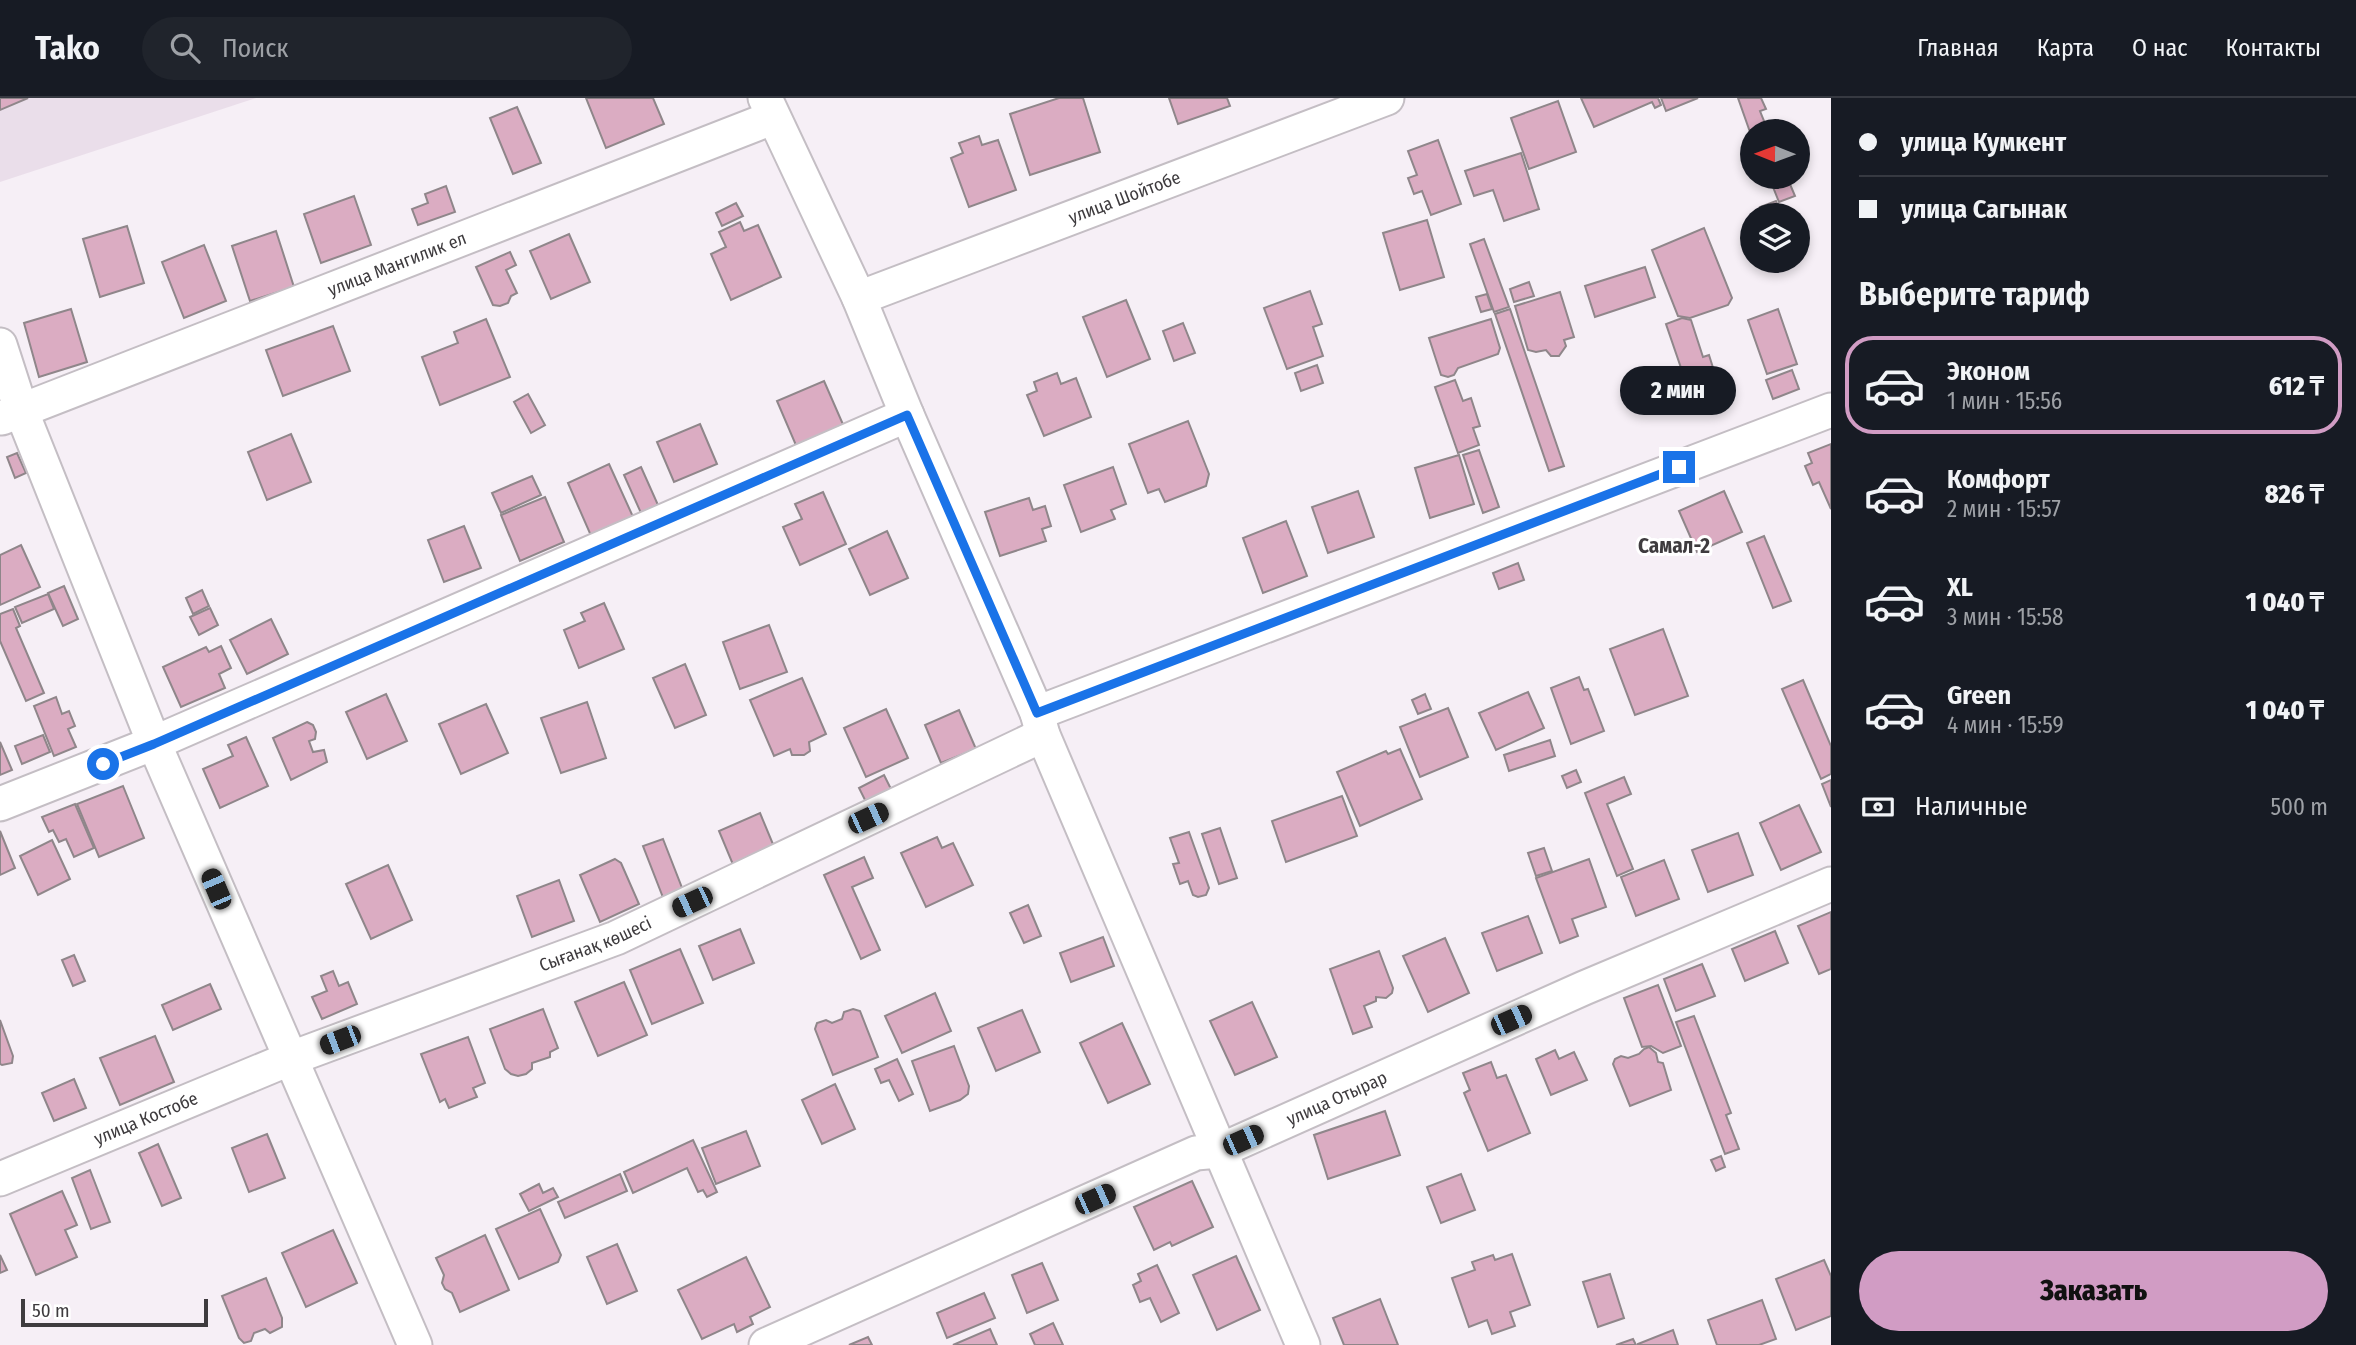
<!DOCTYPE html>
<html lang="ru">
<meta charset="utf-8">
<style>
:root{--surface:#171b24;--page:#20242c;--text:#f1f3f6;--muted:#9ea1a6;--line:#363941;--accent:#d19cc4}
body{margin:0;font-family:"Fira Sans Condensed",sans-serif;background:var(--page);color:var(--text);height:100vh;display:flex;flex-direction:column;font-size:26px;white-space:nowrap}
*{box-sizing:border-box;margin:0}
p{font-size:23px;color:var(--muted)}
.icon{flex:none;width:38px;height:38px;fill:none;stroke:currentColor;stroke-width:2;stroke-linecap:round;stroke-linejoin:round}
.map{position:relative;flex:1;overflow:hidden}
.details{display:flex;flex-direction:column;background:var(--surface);width:525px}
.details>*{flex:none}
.top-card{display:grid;align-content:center;height:154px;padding:0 28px;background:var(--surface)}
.needle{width:46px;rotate:271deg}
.tools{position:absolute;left:1740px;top:21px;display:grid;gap:14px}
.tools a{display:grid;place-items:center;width:70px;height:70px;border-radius:50%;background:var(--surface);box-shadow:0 4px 10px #0003;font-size:35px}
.scale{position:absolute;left:21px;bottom:18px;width:187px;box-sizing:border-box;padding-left:7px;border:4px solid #3e3b3e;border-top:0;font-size:19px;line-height:24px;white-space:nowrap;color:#3e3b3e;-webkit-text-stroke:5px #fff;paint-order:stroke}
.end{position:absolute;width:32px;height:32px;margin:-16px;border:9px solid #1a73e8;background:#fff;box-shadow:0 0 0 4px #fff}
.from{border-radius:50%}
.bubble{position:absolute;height:49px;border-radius:24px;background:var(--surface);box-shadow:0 4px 10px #0003;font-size:23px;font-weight:800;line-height:49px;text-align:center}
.car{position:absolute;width:21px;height:42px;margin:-21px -10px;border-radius:9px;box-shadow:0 0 5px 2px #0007;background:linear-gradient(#222 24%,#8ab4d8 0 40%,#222 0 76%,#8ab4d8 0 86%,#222 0)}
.top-card b{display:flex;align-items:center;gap:24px;height:66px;font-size:26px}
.top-card b+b{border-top:2px solid var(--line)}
.top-card i{width:18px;height:18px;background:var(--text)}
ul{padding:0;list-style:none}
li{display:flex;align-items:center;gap:21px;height:98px;margin:0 14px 10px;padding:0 14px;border:4px solid transparent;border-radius:28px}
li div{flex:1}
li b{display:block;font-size:26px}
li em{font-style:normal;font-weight:800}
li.current{border-color:var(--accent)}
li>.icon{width:63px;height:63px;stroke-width:1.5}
h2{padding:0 28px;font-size:32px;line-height:84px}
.pay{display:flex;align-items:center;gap:18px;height:77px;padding:0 28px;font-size:26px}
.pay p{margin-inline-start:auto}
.primary-button{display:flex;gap:14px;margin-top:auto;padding:14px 28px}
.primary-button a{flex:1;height:80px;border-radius:42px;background:var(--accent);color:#111;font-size:28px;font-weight:800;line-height:80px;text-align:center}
header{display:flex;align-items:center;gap:42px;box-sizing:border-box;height:98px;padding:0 35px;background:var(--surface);border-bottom:2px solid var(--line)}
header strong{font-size:33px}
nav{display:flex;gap:38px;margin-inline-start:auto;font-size:24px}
.search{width:490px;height:63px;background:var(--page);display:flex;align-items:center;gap:18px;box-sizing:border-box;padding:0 24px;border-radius:38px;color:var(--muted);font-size:26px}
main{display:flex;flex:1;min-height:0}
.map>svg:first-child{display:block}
.built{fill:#eadeea}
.building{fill:#dbacc2;stroke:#8f868a;stroke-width:2}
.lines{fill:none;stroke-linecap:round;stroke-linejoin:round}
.minor-casing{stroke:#c4bec4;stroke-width:37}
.minor{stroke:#fff;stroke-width:33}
.route{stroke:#1a73e8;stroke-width:9}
.labels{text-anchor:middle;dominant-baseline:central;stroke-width:6;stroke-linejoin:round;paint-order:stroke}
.street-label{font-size:18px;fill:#3e3b3e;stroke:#fff}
.quarter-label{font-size:21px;font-weight:bold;fill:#3e3b3e;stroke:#fff}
</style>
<header>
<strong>Tako</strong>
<div class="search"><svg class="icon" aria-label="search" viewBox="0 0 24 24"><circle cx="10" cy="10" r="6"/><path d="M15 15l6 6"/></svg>Поиск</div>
<nav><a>Главная</a><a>Карта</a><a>О нас</a><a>Контакты</a></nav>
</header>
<main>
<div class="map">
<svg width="1831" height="1247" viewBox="0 0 1831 1247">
<rect width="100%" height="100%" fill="#f6eff6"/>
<path class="built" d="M0,0H256L0,84Z"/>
<g class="building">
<path d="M0,0H28L0,12Z"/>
<path d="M586,0H653L664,26L606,50Z"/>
<path d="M1059,0H1083L1100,54L1030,77L1010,16Z"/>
<path d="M1169,0H1227L1230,8L1178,26Z"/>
<path d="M1581,0H1658L1661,7L1655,10L1652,4L1594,29Z"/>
<path d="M1661,0H1698L1666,13Z"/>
<path d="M1738,0H1761L1766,11L1760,13L1766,28L1750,34Z"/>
<path d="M1558,3L1576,54L1529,71L1511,20Z"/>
<path d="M517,9L541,65L513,76L490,20Z"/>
<path d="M979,38L982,47L998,42L1016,92L969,109L951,60L963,55L959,45Z"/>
<path d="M1438,42L1461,106L1431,117L1422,93L1414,96L1408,80L1417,77L1408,53Z"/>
<path d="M1521,55L1539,111L1504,123L1493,92L1474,98L1465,73Z"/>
<path d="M1769,79H1787L1795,98L1779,104Z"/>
<path d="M446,88L455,114L418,127L412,111L428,105L425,96Z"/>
<path d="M354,98L371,147L321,165L304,116Z"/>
<path d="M1776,103L1780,113L1771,117H1763L1760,109Z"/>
<path d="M736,105L743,118L722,128L716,115Z"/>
<path d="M1427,122L1444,179L1400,192L1383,135Z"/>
<path d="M740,124L744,133L758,127L781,179L731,202L711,156L726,149L719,134Z"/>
<path d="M127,128L144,185L100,199L83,141Z"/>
<path d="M1704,130L1732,200L1728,207L1690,220L1678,218L1652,152Z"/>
<path d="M276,133L294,189L250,203L232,148Z"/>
<path d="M569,136L590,184L551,201L530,153Z"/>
<path d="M1484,141L1509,209L1494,214L1470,146Z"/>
<path d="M204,147L226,203L184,220L162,164Z"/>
<path d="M510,154L516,167L506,172L517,195L511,198L508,205L500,208L493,207L476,169Z"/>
<path d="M1645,169L1655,199L1595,219L1585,188Z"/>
<path d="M1529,184L1534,198L1514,204L1510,191Z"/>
<path d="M1310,193L1322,226L1313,229L1323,258L1287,271L1264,210Z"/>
<path d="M1560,194L1574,239L1564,242L1566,248L1559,258H1551L1546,252L1536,254L1528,252L1515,208Z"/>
<path d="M1487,196L1492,211L1481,214L1476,199Z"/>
<path d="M1126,202L1150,261L1107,279L1083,219Z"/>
<path d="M71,211L87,264L39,279L24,225Z"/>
<path d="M1510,211L1564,368L1549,373L1495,216Z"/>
<path d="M1778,211L1797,266L1767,276L1748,222Z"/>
<path d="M1682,220L1691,222L1703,259L1709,257L1715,276L1712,277L1717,293L1692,302L1666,226Z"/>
<path d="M486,221L510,279L440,307L422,259L458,245L454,234Z"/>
<path d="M1491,221L1500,250L1498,256L1458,270L1454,277L1448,279L1441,277L1429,240Z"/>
<path d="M1183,225L1195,255L1174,263L1163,233Z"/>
<path d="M333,228L350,273L283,298L266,252Z"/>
<path d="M1317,267L1323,285L1301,293L1295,275Z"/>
<path d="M1792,272L1799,291L1773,301L1766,282Z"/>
<path d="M1057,275L1061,286L1076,280L1091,319L1044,338L1027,297L1037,293L1034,284Z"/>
<path d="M1455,282L1463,303L1471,300L1480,328L1473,330L1479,347L1458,355L1435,289Z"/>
<path d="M824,283L845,331L798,352L777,303Z"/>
<path d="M528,296L545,327L531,335L514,304Z"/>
<path d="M1188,323L1209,376L1206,388L1165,404L1159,391L1148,395L1129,346Z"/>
<path d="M700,326L717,366L674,384L657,344Z"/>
<path d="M291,336L311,384L267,402L248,354Z"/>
<path d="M1831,346V411L1819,384L1813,387L1805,368L1812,365L1808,355Z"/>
<path d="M1479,352L1499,409L1483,415L1463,357Z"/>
<path d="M17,355L26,375L15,380L7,359Z"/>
<path d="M1459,357L1474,406L1430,420L1415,370Z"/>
<path d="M609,366L634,421L592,440L568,385Z"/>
<path d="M641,369L658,407L641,415L624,377Z"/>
<path d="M1113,369L1126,406L1111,412L1115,421L1081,434L1064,387Z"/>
<path d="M532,378L541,397L501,415L492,395Z"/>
<path d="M1358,393L1374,439L1328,455L1312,409Z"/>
<path d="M1724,393L1742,434L1697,454L1679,413Z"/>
<path d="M823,394L846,446L800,467L783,429L802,421L795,406Z"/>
<path d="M545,399L564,444L520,463L501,417Z"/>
<path d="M1029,400L1033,412L1045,408L1051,428L1042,431L1046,443L1000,458L985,414Z"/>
<path d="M1286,423L1307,478L1263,495L1243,440Z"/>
<path d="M464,428L481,470L444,484L428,442Z"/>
<path d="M887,433L908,480L870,497L849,451Z"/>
<path d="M1764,438L1791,503L1773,510L1747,445Z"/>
<path d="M21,447L40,489L0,507V457Z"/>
<path d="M1518,465L1524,482L1499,491L1493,475Z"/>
<path d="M64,488L78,521L63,528L48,495Z"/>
<path d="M202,492L209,508L193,516L186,500Z"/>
<path d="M48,496L54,511L22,525L15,509Z"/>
<path d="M604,505L624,551L579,570L564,532L585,523L581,515Z"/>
<path d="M210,510L218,527L199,537L190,519Z"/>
<path d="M13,511L20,528L16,530L44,595L26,603L0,543V516Z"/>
<path d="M271,521L288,556L247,576L230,542Z"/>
<path d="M769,527L787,574L740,591L723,544Z"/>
<path d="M1663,531L1688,598L1635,617L1610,551Z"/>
<path d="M221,548L231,570L219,576L225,590L181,609L163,569L206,549L209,554Z"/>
<path d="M685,566L706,617L675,630L653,580Z"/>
<path d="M1579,579L1584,592L1588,591L1604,633L1571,646L1551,590Z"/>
<path d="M802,580L826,636L809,644L810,653L804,657H792L790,651L774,658L750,602Z"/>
<path d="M1803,582L1831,648V676L1821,681L1782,591Z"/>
<path d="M1528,594L1544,630L1496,652L1479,615Z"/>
<path d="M386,596L407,643L367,661L346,614Z"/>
<path d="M1425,596L1431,611L1418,616L1412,602Z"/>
<path d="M56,599L62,616L69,613L75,628L68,631L76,649L54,658L34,608Z"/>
<path d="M587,604L606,660L561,675L541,620Z"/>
<path d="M486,606L508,655L461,676L439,626Z"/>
<path d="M1448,610L1468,659L1420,679L1400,629Z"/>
<path d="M886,611L908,660L866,679L844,630Z"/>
<path d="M959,612L976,651L941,665L925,627Z"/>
<path d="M307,624L313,627L316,634L315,641L309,643L313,654L324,652L327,664L291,682L273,640Z"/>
<path d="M43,637L50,654L22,666L15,648Z"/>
<path d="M246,639L268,688L220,710L203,671L233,658L228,647Z"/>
<path d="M1550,642L1555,658L1509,673L1504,657Z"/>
<path d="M0,644L12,672L0,677Z"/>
<path d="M1400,651L1422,701L1360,728L1337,674L1386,653L1388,656Z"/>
<path d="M1576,672L1581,684L1567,690L1562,678Z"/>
<path d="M884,677L892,693L867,706L859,690Z"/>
<path d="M1624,679L1631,696L1607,706L1633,771L1617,778L1585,695Z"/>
<path d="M1831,682V709L1822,686Z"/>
<path d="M123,688L144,740L99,759L77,706Z"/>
<path d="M1342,698L1357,738L1286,764L1272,723Z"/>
<path d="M75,706L94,750L74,759L66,741L59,744L53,732L49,734L42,719Z"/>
<path d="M1799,707L1821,754L1781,772L1760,725Z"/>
<path d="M760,715L775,751L734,769L719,733Z"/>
<path d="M1220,730L1237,780L1219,786L1202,736Z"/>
<path d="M0,733L15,770L0,777Z"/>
<path d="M1189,734L1209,790L1206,797L1198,799L1193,797L1188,783L1180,786L1173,766L1179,765L1170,740Z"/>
<path d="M1738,735L1753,777L1708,794L1692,752Z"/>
<path d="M937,739L942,750L953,745L973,787L926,809L901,755Z"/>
<path d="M663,741L684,795L664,802L643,748Z"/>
<path d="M52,742L70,781L38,797L20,758Z"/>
<path d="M1544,750L1552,773L1536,778L1528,755Z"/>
<path d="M864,759L873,780L852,789L880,852L861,861L824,777Z"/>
<path d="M615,761L621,765L639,806L600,824L580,777Z"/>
<path d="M1589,761L1606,809L1572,821L1578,838L1560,845L1536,780Z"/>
<path d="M1664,762L1679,801L1636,818L1621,779Z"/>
<path d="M388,767L412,822L371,841L346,786Z"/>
<path d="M559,782L574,823L532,839L517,798Z"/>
<path d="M1028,807L1041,838L1024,845L1010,815Z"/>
<path d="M1831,814V871L1819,876L1798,828Z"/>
<path d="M1528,818L1542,855L1497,873L1482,835Z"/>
<path d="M740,831L754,865L713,882L699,848Z"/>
<path d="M1775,833L1788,865L1745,883L1732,851Z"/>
<path d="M1103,839L1114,868L1071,884L1060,855Z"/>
<path d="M1445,840L1469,895L1428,914L1403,858Z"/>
<path d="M680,851L703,905L652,926L630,872Z"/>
<path d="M1379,853L1393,890L1392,895L1386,900L1376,899V903L1364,908L1372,929L1353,936L1330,871Z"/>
<path d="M74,857L85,883L73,888L62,862Z"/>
<path d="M1702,866L1715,898L1676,913L1664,881Z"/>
<path d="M333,873L339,888L348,884L357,906L322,921L312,899L327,893L321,878Z"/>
<path d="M624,884L647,937L598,958L575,904Z"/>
<path d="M210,886L221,911L173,932L162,907Z"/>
<path d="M1658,887L1681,948L1663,955L1651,948L1642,949L1624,900Z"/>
<path d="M935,895L951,933L902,955L885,918Z"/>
<path d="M1252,904L1277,959L1235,977L1210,923Z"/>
<path d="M543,911L558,950L550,954V959L532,965V971L526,976L518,978L511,976L505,971L490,931Z"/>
<path d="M853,911L860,913L878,959L833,977L815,931L817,925L826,922L832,925L842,921L844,914Z"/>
<path d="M1022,912L1040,954L996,973L978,930Z"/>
<path d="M1694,918L1731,1015L1726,1017L1739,1051L1725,1056L1676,924Z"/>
<path d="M0,922L13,958L12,965L2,967L0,966Z"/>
<path d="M1122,925L1150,986L1108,1005L1080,945Z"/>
<path d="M155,938L174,984L120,1007L100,960Z"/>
<path d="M468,939L485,985L473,990L477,999L449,1010L445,1001L440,1004L421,956Z"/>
<path d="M954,948L969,988L968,996L960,1002L930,1013L912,963Z"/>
<path d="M1649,949L1656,955L1658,964L1663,965L1671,992L1630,1008L1613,966L1615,961L1621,958L1628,960L1639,956L1644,951Z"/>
<path d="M1555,952L1559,961L1574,954L1587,982L1551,997L1536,961Z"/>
<path d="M897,961L913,996L899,1003L889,982L881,985L875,971Z"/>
<path d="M1491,964L1497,980L1506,977L1530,1035L1488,1053L1464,995L1470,992L1463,975Z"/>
<path d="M74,981L86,1010L54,1023L42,995Z"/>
<path d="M835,986L855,1031L822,1046L802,1002Z"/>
<path d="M1385,1013L1400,1057L1328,1081L1314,1037Z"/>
<path d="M746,1033L760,1068L716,1086L702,1050Z"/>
<path d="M267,1036L285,1080L249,1094L232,1050Z"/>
<path d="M693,1042L717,1094L707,1099L703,1092L698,1094L687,1070L633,1095L624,1074Z"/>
<path d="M158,1046L181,1100L162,1108L139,1055Z"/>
<path d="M1721,1058L1725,1069L1716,1073L1711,1062Z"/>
<path d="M90,1072L110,1124L91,1131L72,1080Z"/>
<path d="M620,1076L627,1093L565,1120L558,1104Z"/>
<path d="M1461,1076L1475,1112L1441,1125L1427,1089Z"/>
<path d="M1192,1083L1213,1129L1172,1148L1170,1144L1154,1152L1134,1109Z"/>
<path d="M539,1086L543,1095L553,1090L558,1099L529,1113L520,1096Z"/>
<path d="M62,1093L77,1127L65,1132L77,1159L36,1177L10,1116Z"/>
<path d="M540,1111L561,1157L558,1164L519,1181L496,1131Z"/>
<path d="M333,1132L357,1185L306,1209L282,1155Z"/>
<path d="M485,1137L509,1192L460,1214L452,1195L445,1191L442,1185L444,1177L436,1160Z"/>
<path d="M617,1146L637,1193L607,1206L587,1159Z"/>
<path d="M1512,1156L1530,1207L1510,1214L1515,1228L1492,1236L1487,1222L1469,1229L1452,1180L1475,1172L1472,1164L1493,1157L1495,1162Z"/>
<path d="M0,1157L7,1172L0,1175Z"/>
<path d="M1236,1158L1260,1212L1217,1232L1193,1177Z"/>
<path d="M746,1159L770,1209L750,1219L753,1226L737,1234L734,1226L702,1241L678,1192Z"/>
<path d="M1824,1162L1831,1178V1218L1796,1232L1776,1181Z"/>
<path d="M1042,1165L1058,1202L1027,1215L1012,1177Z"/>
<path d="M1157,1167L1179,1215L1161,1224L1150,1200L1140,1204L1133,1187L1141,1183L1138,1176Z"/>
<path d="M1610,1176L1624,1220L1598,1229L1583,1184Z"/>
<path d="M266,1180L282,1220V1229L270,1235L265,1231L254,1235L251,1243L244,1245L239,1240L222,1198Z"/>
<path d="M984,1195L995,1220L947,1240L937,1215Z"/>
<path d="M1380,1201L1398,1247H1344L1333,1220Z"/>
<path d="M1762,1202L1776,1241L1759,1247H1717L1708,1222Z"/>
<path d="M1053,1225L1063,1247H1035L1030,1236Z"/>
<path d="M990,1231L997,1247H953Z"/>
<path d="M1673,1232L1678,1247H1638V1246Z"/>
<path d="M868,1239L872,1247H849Z"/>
<path d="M1633,1241L1636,1247H1616Z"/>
</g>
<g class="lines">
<g class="minor-casing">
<g id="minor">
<path d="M765,0L859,200L907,317L1037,615L1043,637L1303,1247"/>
<path id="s1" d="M859,200L1387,0"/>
<path d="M0,247L21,312L154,645L415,1247"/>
<path id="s2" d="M2,320L772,20"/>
<path d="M1037,615L1831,312"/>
<path d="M0,706L154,645L907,317"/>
<path id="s3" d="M0,1081L289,961L616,840L1043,637"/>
<path id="s4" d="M766,1247L1196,1055L1219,1053L1584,890L1831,786"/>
</g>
</g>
<use href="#minor" class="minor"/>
</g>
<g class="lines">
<path class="route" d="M103,666L154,646L907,317L1037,615L1679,369"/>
</g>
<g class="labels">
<g class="street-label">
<text stroke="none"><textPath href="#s1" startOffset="284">улица Шойтобе</textPath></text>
<text stroke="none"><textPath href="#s2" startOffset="424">улица Мангилик ел</textPath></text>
<text stroke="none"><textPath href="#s3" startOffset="640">Сығанақ көшесі</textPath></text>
<text stroke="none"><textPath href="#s4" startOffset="623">улица Отырар</textPath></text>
<text stroke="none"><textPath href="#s3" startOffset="158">улица Костобе</textPath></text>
</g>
<g class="quarter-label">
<text x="1674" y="448">Самал-2</text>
</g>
</g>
</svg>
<div class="tools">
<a><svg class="needle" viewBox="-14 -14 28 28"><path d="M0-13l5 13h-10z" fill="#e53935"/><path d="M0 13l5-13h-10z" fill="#9ea1a6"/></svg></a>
<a><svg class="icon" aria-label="layers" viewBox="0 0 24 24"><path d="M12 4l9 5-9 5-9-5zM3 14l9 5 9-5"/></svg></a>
</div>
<div class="scale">50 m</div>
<i class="end from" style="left:103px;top:666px"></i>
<i class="end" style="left:1679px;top:369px"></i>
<div class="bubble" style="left:1620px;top:268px;width:116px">2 мин</div>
<i class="car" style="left:868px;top:720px;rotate:65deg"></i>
<i class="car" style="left:216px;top:791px;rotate:337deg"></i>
<i class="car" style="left:692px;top:804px;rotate:245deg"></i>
<i class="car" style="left:1511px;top:922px;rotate:66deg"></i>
<i class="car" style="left:340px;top:942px;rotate:249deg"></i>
<i class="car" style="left:1243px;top:1042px;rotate:66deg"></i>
<i class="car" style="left:1095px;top:1101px;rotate:66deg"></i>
</div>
<section class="details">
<div class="top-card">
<b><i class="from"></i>улица Кумкент</b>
<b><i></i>улица Сагынак</b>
</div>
<h2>Выберите тариф</h2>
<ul>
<li class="current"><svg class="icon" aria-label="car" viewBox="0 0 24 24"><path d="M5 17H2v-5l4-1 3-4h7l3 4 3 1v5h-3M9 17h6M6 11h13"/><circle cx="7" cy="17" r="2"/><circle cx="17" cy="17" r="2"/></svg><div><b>Эконом</b><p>1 мин · 15:56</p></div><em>612 ₸</em></li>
<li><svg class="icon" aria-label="car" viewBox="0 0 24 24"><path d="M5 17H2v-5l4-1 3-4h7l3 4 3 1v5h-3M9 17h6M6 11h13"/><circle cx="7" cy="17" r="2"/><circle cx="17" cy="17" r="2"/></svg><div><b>Комфорт</b><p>2 мин · 15:57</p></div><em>826 ₸</em></li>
<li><svg class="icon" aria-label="car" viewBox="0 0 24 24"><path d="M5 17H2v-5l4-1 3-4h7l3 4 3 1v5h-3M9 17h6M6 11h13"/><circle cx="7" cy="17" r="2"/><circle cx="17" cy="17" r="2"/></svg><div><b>XL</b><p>3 мин · 15:58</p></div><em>1 040 ₸</em></li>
<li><svg class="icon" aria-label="car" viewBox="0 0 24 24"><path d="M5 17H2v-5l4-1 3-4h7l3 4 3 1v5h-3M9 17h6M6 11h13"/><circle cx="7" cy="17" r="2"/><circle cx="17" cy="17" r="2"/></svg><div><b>Green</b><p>4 мин · 15:59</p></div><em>1 040 ₸</em></li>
</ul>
<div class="pay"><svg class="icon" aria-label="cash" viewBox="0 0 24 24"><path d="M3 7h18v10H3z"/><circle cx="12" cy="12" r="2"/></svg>Наличные<p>500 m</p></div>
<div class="primary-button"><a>Заказать</a></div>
</section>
</main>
